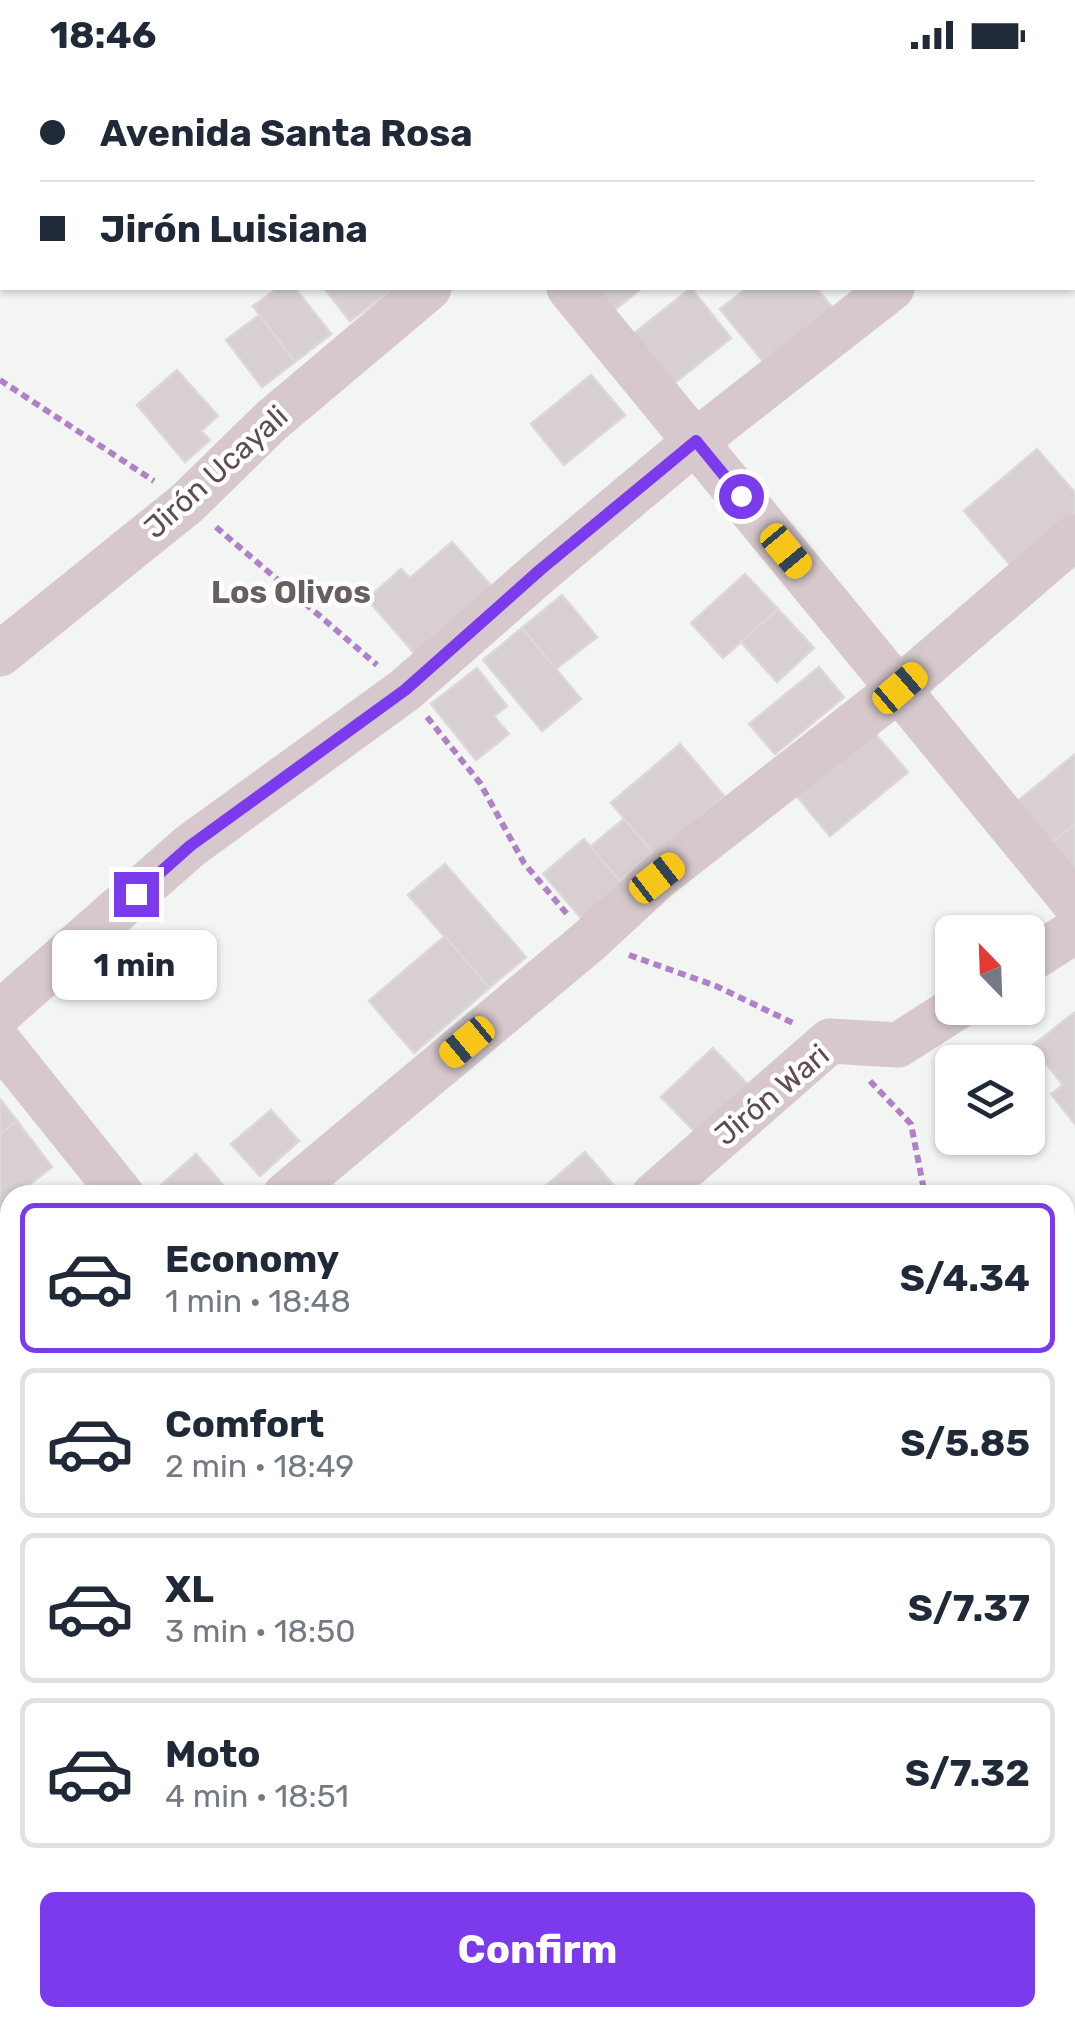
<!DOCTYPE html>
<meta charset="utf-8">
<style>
:root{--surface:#fff;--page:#f2f2f3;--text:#1f2937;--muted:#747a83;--line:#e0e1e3;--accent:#7c3aed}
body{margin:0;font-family:Rubik,sans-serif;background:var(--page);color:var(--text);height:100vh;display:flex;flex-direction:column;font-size:38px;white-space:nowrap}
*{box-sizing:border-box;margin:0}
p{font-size:32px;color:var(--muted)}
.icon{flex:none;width:55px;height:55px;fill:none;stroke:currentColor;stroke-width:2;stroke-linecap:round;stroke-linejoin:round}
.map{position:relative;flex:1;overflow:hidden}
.panel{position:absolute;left:0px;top:1115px;width:1075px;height:842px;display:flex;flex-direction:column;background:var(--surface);border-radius:30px 30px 0 0;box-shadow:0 2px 8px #0004}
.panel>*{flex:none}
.top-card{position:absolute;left:0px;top:0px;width:1075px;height:220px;box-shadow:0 2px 8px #0004;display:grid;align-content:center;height:220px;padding:0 40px;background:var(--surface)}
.needle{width:65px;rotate:337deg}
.controls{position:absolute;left:935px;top:845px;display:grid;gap:20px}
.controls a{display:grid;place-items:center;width:110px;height:110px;border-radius:15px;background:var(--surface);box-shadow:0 2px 8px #0004;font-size:50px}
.end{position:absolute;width:45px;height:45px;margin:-22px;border:12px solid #7c3aed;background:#fff;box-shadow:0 0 0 5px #fff}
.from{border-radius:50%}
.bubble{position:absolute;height:70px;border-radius:15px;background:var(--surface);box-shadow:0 2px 8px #0004;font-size:32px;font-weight:700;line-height:70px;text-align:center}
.car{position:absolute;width:30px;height:60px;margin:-30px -15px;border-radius:12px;box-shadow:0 0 8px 2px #0007;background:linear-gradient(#f5c518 24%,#345 0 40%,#f5c518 0 76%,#345 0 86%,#f5c518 0)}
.top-card b{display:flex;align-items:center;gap:35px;height:95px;font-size:38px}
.top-card b+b{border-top:2px solid var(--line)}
.top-card i{width:25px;height:25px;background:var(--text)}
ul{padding:18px 0 0;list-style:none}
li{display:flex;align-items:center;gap:30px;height:150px;margin:0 20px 15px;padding:0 20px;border:5px solid var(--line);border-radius:15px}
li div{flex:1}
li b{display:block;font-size:38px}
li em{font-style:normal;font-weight:700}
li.on{border-color:var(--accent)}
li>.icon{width:90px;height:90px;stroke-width:1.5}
.button{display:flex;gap:20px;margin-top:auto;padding:20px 40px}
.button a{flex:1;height:115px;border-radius:15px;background:var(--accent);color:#fff;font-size:40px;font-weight:700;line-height:115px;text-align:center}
.status{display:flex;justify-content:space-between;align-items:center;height:70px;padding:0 50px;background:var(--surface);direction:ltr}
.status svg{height:28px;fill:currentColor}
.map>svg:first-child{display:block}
.building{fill:#d7cfd1;stroke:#ddd7d8;stroke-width:2.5}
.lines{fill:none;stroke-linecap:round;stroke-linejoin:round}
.path{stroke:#b080c9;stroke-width:6;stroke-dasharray:8 5;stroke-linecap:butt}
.minor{stroke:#d6c8cd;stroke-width:45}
.route{stroke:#7c3aed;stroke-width:12}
.labels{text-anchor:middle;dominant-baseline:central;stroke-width:9;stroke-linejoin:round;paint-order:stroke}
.street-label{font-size:30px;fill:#5f4b53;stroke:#fff}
.neighbourhood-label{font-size:32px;font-weight:bold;fill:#675f62;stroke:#fff}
</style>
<div class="status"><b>18:46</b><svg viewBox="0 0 49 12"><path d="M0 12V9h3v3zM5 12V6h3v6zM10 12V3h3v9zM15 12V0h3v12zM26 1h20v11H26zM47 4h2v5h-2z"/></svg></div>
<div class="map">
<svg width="1075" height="1956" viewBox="0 0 1075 1956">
<rect width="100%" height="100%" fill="#f3f5f3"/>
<g class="building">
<path d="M248,0H338L334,2Z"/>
<path d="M401,0H485L399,2Z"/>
<path d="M658,0L655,2L577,1L578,0Z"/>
<path d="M278,218H295L331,264L295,292L253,236Z"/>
<path d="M324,218H394L350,251Z"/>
<path d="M586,218H642L608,245Z"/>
<path d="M691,218L731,268L662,323L622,273Z"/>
<path d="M747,218H816L839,245L771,301L720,239Z"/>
<path d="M259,245L295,292L262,317L226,270Z"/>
<path d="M177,300L218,346L201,361L210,370L185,392L137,335Z"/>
<path d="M591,305L625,345L564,395L531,354Z"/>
<path d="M1037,379L1075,423V443L1012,497L964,441Z"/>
<path d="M452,472L493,518L416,585L367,529L401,499L410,508Z"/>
<path d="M745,504L778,539L723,588L691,553Z"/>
<path d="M562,525L597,567L556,599L522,558Z"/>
<path d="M778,539L814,578L777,612L741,572Z"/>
<path d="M522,558L581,629L542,661L483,590Z"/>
<path d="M819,597L844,627L775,684L749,654Z"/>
<path d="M477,598L507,636L494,646L509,664L476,690L431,634Z"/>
<path d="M871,659L908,702L830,766L794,723Z"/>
<path d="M680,674L724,726L655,785L611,733Z"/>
<path d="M1075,684V754L1040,782L1007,740Z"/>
<path d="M624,749L652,782L619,810L590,777Z"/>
<path d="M1075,754V824L1040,782Z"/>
<path d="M584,769L623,815L582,849L543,804Z"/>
<path d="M445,794L526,887L489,918L408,825Z"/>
<path d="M445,866L489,918L414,983L369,931Z"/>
<path d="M1075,942V1054L1051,1024L1063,1015L1032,976Z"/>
<path d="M713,978L752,1019L701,1068L661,1027Z"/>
<path d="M0,1029L17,1051L0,1064Z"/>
<path d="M271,1040L299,1071L260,1106L231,1074Z"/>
<path d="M17,1051L52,1097L16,1125H10V1130L0,1138V1064Z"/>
<path d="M585,1082L622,1125H543L540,1121Z"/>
<path d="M196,1084L232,1125H150Z"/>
</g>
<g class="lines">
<g class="path">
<path d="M0,310L154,411"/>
<path d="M216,457L377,595"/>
<path d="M427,647L480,713L524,793L567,844"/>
<path d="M629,885L716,916L793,953"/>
<path d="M870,1011L911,1054L925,1125"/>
</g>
<g class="minor">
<path d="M388,0L390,2"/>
<path d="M218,2L221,0"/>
<path d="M672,2L675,0"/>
<path d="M1072,75L1075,73"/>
<path d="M0,184L2,182"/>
<path d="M569,218L1075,834"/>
<path d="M0,584L187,433L271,351L429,218"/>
<path d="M1028,891L1075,861"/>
<path d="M0,943L190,776L405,620L541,501L696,371L892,218"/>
<path d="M0,973L122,1125"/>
<path d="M285,1125L589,871L657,808L900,618L1075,467"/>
<path d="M654,1125L830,971L898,975L956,938"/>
<path d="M1065,1255L1075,1246"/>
<path d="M0,1351L10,1343"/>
<path d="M0,1675L10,1668"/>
<path d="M1065,1876L1075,1866"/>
<path d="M917,1948L926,1956"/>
<path d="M431,1951L435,1948"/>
<path d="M980,1956L989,1948"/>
</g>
</g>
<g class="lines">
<path class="route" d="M136,824L190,776L405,620L540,500L696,371L741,426"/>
</g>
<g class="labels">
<g class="street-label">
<text transform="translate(216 402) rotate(-42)">Jirón Ucayali</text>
<text transform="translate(772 1025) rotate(-40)">Jirón Wari</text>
</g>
<g class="neighbourhood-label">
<text x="291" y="522">Los Olivos</text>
</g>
</g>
</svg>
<div class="controls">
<a><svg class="needle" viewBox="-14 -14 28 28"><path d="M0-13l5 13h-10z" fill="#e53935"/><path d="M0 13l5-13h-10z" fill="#747a83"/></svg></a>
<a><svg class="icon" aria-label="layers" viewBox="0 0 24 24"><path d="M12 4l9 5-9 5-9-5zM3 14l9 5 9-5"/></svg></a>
</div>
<i class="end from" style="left:741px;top:426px"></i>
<i class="end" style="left:136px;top:824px"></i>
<div class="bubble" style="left:52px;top:860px;width:165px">1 min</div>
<i class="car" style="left:786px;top:481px;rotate:140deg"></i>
<i class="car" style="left:900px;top:618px;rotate:49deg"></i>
<i class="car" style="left:657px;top:808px;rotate:52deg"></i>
<i class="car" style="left:467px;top:972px;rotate:230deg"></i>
<div class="top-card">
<b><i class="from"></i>Avenida Santa Rosa</b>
<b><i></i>Jirón Luisiana</b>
</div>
<section class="panel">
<ul>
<li class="on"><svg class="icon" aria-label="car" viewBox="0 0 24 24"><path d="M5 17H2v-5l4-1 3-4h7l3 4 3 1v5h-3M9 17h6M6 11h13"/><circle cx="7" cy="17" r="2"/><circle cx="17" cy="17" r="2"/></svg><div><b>Economy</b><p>1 min · 18:48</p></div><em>S/4.34</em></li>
<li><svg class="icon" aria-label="car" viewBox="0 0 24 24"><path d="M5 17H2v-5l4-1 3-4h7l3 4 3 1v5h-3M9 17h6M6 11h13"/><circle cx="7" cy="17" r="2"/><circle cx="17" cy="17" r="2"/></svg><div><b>Comfort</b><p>2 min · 18:49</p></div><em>S/5.85</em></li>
<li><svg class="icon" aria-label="car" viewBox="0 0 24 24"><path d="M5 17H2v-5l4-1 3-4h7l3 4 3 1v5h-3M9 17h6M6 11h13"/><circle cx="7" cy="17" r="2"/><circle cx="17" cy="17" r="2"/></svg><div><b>XL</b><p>3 min · 18:50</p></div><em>S/7.37</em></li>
<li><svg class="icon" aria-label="car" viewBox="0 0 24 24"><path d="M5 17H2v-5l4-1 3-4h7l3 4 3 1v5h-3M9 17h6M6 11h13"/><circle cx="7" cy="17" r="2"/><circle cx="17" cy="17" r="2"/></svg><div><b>Moto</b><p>4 min · 18:51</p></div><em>S/7.32</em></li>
</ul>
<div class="button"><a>Confirm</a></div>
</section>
</div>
